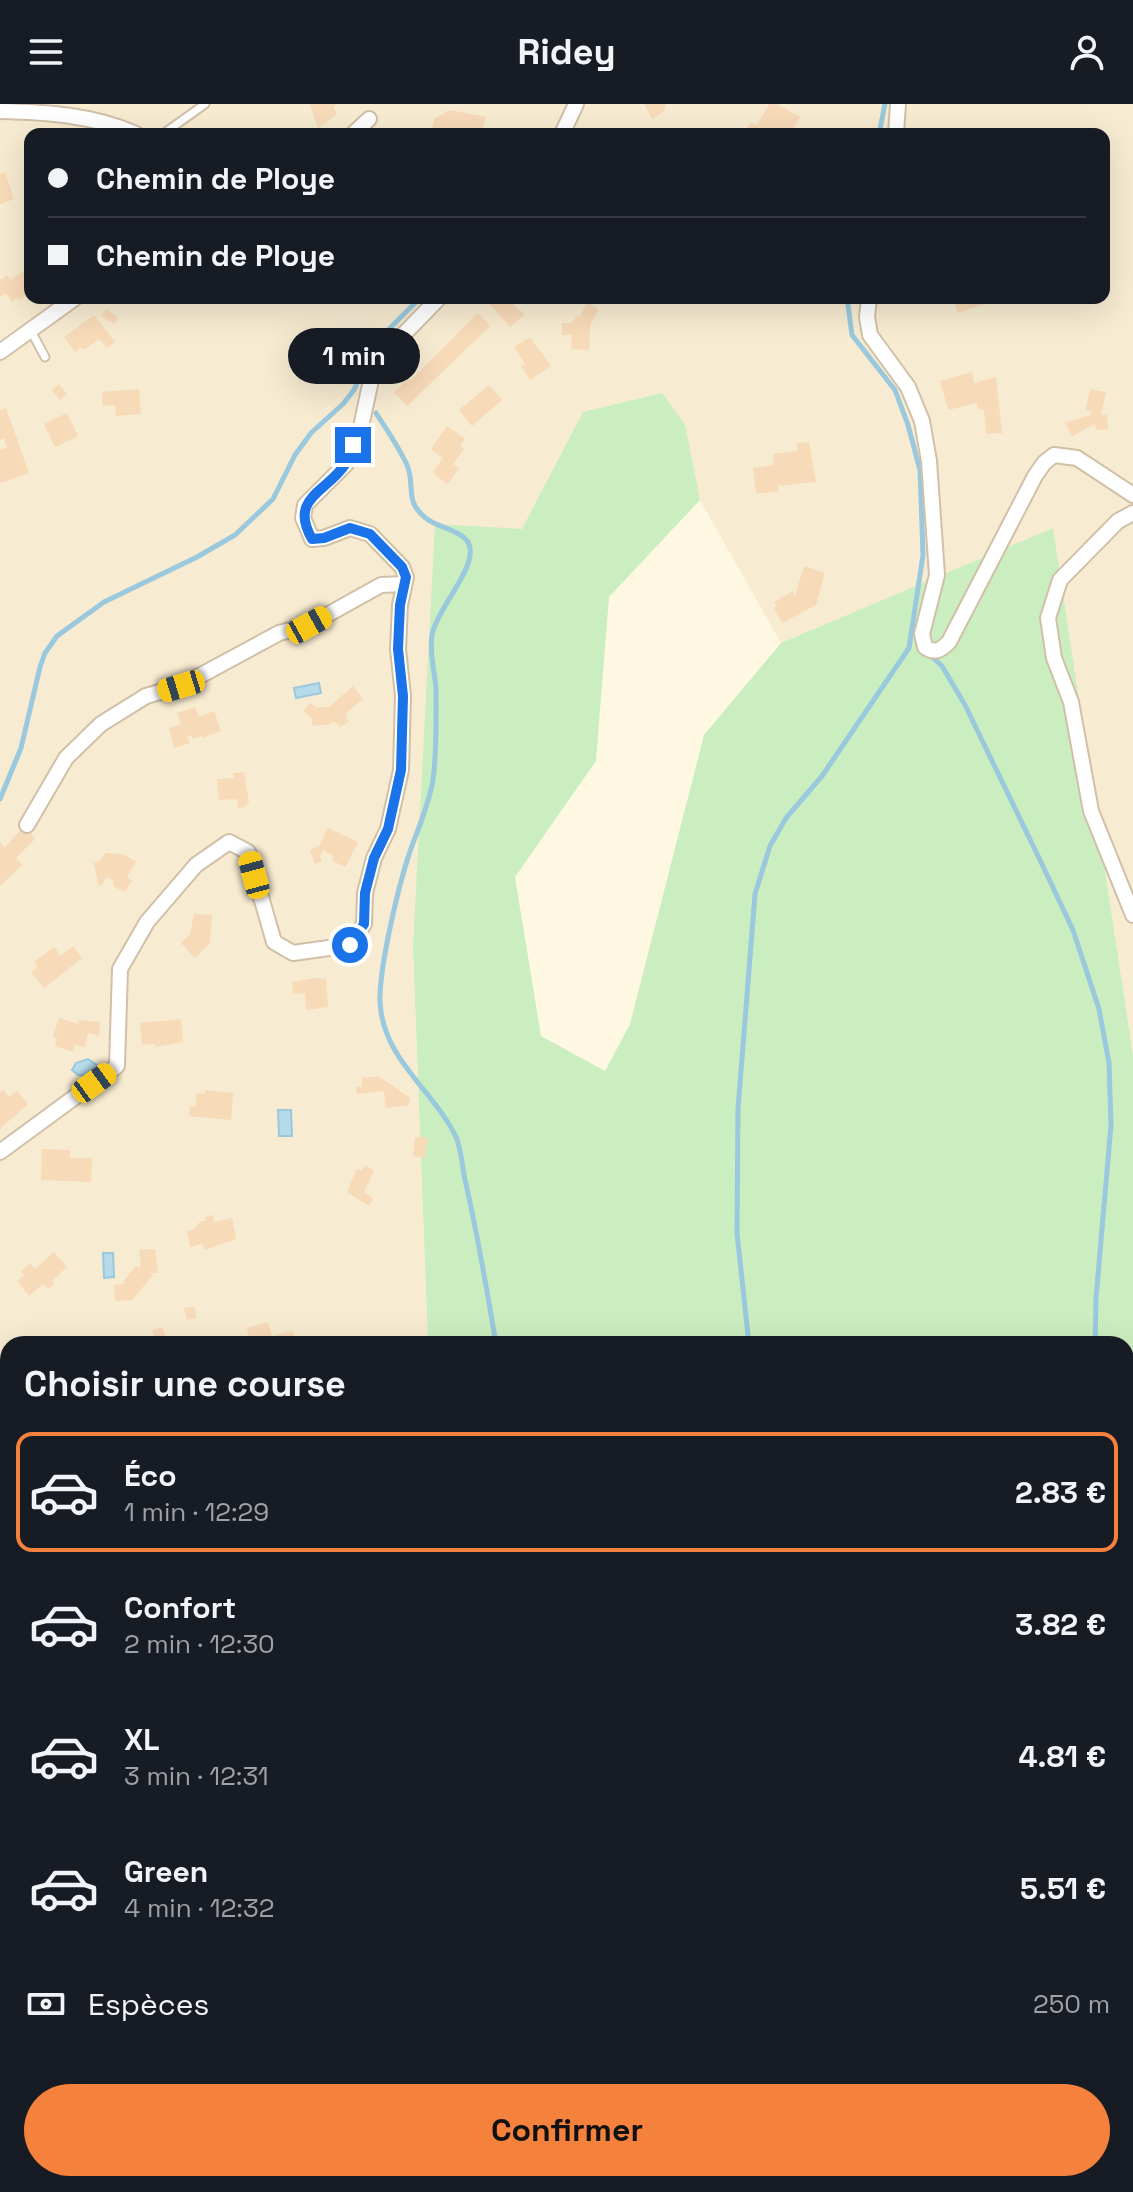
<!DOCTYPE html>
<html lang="fr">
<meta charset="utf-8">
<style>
:root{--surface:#171b24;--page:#242831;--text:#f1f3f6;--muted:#9ea1a6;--line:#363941;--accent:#f4813c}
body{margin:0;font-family:"Space Grotesk",sans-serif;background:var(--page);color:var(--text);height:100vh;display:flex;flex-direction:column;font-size:30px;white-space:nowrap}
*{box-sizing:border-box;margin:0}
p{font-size:26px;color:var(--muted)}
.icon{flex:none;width:44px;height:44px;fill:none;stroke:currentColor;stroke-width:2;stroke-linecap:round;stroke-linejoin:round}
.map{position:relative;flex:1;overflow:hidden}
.side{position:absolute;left:0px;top:1232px;width:1134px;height:856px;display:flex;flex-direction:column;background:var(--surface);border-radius:24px 24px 0 0;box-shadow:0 8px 32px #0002}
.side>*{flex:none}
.top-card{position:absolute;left:24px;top:24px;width:1086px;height:176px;border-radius:16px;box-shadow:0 8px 32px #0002;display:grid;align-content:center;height:176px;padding:0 24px;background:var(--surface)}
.end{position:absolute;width:36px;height:36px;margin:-18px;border:10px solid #1a73e8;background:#fff;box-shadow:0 0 0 4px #fff}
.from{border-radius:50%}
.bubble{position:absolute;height:56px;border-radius:28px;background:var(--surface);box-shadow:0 8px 32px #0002;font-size:26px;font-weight:700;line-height:56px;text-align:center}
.car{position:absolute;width:24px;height:48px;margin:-24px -12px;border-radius:10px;box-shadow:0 0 6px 2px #0007;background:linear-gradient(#f5c518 24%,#345 0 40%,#f5c518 0 76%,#345 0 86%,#f5c518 0)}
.top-card b{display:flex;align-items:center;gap:28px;height:76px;font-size:30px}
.top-card b+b{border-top:2px solid var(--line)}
.top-card i{width:20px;height:20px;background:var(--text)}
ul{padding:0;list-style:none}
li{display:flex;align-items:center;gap:24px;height:120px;margin:0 16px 12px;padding:0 8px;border:4px solid transparent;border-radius:16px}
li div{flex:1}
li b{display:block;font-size:30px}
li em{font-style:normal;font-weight:700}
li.active{border-color:var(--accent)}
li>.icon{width:72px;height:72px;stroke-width:1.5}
h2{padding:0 24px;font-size:36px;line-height:96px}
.pay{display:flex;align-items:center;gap:20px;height:88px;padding:0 24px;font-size:30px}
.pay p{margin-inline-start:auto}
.button{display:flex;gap:16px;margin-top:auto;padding:16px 24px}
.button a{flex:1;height:92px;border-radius:48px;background:var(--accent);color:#111;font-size:32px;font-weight:700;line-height:92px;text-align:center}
header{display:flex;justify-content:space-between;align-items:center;height:104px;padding:0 24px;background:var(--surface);font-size:36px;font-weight:700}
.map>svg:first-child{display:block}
.residential{fill:#f7ebd1;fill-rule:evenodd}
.green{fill:#cbeec0}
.water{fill:#b5daea;stroke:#9ac8dd;stroke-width:2}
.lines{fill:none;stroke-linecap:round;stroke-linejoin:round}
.stream{stroke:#9ac8dd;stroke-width:5}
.building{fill:#f7dab8}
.lane-casing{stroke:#d1c0a8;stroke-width:11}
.street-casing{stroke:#d1c0a8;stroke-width:18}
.lane{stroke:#fff;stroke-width:7}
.street{stroke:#fff;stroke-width:14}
.route{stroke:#1a73e8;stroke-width:10}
</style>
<header><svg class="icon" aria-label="menu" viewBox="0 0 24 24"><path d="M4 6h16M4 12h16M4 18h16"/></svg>Ridey<svg class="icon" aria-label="person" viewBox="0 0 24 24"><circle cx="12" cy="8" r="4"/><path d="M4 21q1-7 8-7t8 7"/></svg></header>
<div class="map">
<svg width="1133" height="2088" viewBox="0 0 1133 2088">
<rect width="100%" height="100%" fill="#fef8e3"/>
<path class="residential" d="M0,0H1133V951L1053,425L781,539L654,315L413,843L428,1240H8V1700L0,1702ZM30,30H1104V194H30Z"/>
<g class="green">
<path d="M662,289L685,321L700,396L609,493L596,657L515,773L541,932L605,967L630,920L704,631L781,539L1053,424L1133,951V2088H191L185,2080H1126V1240H428L413,843L435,420L522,425L583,308Z"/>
<path d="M8,1700V2004L0,2011V1702Z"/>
</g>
<g class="water">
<path d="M319,579L321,589L296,594L294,584Z"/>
<path d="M88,955L97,961L95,973L78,971L72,966L76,959Z"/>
<path d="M278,1006H291L292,1032H279Z"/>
<path d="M103,1149H113L114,1173L104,1174Z"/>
</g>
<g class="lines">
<g class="stream">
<path d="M879,30L885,0"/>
<path d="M376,309C387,326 399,343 407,361C416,382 403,397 427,415C438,424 468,427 470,444C474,467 437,505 432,531C429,548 435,569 436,585C436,615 437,647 433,676C429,699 421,718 413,739C400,774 379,862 380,898C383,956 433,985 456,1033C462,1047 462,1065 466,1080C478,1133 487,1186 496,1240"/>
<path d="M928,549L942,562L965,601L1040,756L1073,826L1099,905L1109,959L1111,1021L1096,1194L1095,1240"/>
<path d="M0,695L21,644L40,563L45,549L57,532L104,498L197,453L235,431L273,395L295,351L311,329L343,300L354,286L367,255L383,231L420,194"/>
<path d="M749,1240L737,1129L738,1005L755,790L770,742L786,714L822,672L909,544L923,451L920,366L908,321L895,286L852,231L847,194"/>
<path d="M0,1579L6,1592L8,1622"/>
</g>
</g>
<g class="building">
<path d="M310,0H338L333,2L337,10L318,24Z"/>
<path d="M644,0H666L664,7L652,15Z"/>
<path d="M769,0H777L800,13L790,30H754L746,26L750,19L757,21Z"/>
<path d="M450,6L486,13L483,23L470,30H421L432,24L435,14Z"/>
<path d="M5,68L14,95L0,100V70Z"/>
<path d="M23,167L28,174L30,173V188L20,196L18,193L12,198L6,189L0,193V176L7,171L11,176Z"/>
<path d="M144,194H172L161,199L158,194L147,200Z"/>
<path d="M492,194H521L513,201L525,210L510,223L488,198Z"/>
<path d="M953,194H989L990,198L958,209Z"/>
<path d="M588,199L599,206L590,221L589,246L571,245L572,231H562V219H572L576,211L579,213Z"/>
<path d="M106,205L118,213L114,220L101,212Z"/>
<path d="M478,209L490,222L407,302L394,288L408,275L410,277Z"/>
<path d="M94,211L115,238L107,244L99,235L84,246L81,243L75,248L64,233Z"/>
<path d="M530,233L551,262L530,276L521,262L525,260L514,243Z"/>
<path d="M972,268L974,279L996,273L1002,329L986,330L984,306L978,305L977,299L948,306L940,277Z"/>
<path d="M59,280L67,290L60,296L52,286Z"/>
<path d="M489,281L502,296L472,322L459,306Z"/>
<path d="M139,285L141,310L116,312L115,301L103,302L102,288Z"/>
<path d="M1090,285L1106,288L1101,311H1107L1108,325L1096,326L1095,320L1072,332L1065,319L1090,311L1091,307L1086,306Z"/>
<path d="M6,304L29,369L0,379V346L7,344L4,334L0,336V306Z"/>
<path d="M67,309L78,332L55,343L44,320Z"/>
<path d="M447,322L465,335L460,342L464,345L453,360L459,364L448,380L435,371L434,367L443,354L431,345Z"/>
<path d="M809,338L816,378L778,382V388L756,389L753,364L774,361L773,350L797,347V339Z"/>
<path d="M804,462L825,469L816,501L782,519L774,504L777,502L774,498L793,487L795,492Z"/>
<path d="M353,582L363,595L347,608L346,614L349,617L341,623L333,617L331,620L312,622V614L303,607L310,599L316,603H329Z"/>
<path d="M195,603L199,613L214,607L221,627L202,634V632L193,635L192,631L187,633L190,639L174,644L169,624L181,620L177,609Z"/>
<path d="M244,668L249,698L245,703L238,704L237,695L219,696L217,675L234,674L233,669Z"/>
<path d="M24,721L35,735L16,754L22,761L0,782V738L5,744Z"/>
<path d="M328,724L358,738L346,763L332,757L334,752L323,746L320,752L322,757L315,760L310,746L319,742Z"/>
<path d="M106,749L123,750L136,758L127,773L132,776L125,788L113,782V776L107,773L101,782L98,780L94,759L100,757Z"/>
<path d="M194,810L212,811L210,839L195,854L181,839L190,830Z"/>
<path d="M73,842L82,854L44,884L31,868L38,863L34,858L54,843L61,852Z"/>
<path d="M315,874L326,875L328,903L306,906L305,889L293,890L292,878Z"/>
<path d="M59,914L78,920L79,916L100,918L99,932L88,929L85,943L75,941L73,948L55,942L57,934L53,933Z"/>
<path d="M181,915L183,938L155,943V940L142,941L140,919Z"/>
<path d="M378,972L410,994L409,1001L386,1004L384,987L357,990L356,983H362V974Z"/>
<path d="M3,986L9,993L17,987L28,1000L0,1025V989Z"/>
<path d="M205,986L233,989L231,1016L189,1012L190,1002L195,1003L197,989L205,990Z"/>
<path d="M415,1033L428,1034L425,1054L413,1052Z"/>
<path d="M42,1045L70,1046V1054H92L91,1078L41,1076Z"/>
<path d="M365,1061L374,1067L364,1088L373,1094L369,1102L347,1088L357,1065L362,1067Z"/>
<path d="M213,1111L214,1118L232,1114L236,1135L204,1146L203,1140L190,1143L187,1127L194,1125L200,1118L206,1117L205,1113Z"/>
<path d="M155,1145L158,1169H150L153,1171L132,1196L115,1197L114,1181L126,1180L123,1178L136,1162L139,1164L141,1161L139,1146Z"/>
<path d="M54,1148L67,1163L52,1177L55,1179L48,1185L43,1180L29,1192L17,1177L24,1171L21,1168L30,1159L35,1165Z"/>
<path d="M194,1202L197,1214L187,1216L184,1204Z"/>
<path d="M268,1218L272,1232L293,1227L296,1240H251L247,1224Z"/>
<path d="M163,1223L167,1240H156L152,1226Z"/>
<path d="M8,1257V1299L2,1301L0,1299V1278L6,1277L2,1258Z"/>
</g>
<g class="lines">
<g class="lane-casing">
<g id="lane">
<path d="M163,30L205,0"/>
<path d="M31,227L45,253"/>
</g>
</g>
<g class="street-casing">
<g id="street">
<path d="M0,7C46,8 93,11 136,30"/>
<path d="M353,30L369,15"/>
<path d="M562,30L576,0"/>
<path d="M896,30L898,0"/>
<path d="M869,194L867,213L870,231L908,283L922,317L929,357L937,471L922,530L925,543C935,550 941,546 949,538L1035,372L1044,359L1054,351L1077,354L1133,391"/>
<path d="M0,248L75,194"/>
<path d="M1133,409L1118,417L1060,476L1048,514L1054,554L1071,598L1091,707L1133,811"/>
<path d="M27,721L66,654L101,620L146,592L181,582L279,529L309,521L381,481L404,480"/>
<path d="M0,1048L117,962L120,865L147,818L196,761L229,738L248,748L274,838L293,849L350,841L364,820L365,789L374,754L388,725L401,666L403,592L398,545L400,501L406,473L402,463L370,430L350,424L324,434L312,435L303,414L305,401L346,360L361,323L371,276L402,232L439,194"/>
<path d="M0,1424L8,1422"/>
</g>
</g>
<use href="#lane" class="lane"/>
<use href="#street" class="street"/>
</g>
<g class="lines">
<path class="route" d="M350,841L364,820L365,789L374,754L388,725L401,666L403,592L398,545L400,501L406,473L402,463L370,430L350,424L324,434L312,435C288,393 328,388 346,359C349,354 351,347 353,341"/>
</g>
</svg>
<i class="end from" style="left:350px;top:841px"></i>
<i class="end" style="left:353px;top:341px"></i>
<div class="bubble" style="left:288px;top:224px;width:132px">1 min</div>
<i class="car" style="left:309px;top:521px;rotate:61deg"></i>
<i class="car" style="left:181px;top:582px;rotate:253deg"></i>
<i class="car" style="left:254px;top:771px;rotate:345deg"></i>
<i class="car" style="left:94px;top:979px;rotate:54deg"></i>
<div class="top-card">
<b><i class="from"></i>Chemin de Ploye</b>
<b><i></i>Chemin de Ploye</b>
</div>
<section class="side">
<h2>Choisir une course</h2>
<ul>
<li class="active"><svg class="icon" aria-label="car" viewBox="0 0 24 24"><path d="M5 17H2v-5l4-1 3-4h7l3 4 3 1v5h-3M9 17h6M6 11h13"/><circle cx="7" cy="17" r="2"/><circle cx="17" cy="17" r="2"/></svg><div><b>Éco</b><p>1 min · 12:29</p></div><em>2.83 €</em></li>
<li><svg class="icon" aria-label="car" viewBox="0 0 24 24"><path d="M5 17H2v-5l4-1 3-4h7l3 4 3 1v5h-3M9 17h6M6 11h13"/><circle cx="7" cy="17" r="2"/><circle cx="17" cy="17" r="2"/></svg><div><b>Confort</b><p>2 min · 12:30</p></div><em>3.82 €</em></li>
<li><svg class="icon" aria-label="car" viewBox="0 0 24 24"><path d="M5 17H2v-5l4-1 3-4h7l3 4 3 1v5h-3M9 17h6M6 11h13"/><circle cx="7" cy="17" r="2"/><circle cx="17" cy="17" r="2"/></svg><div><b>XL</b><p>3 min · 12:31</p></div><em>4.81 €</em></li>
<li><svg class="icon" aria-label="car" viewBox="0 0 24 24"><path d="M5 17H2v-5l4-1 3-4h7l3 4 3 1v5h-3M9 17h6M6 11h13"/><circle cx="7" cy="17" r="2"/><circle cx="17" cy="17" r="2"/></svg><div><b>Green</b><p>4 min · 12:32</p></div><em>5.51 €</em></li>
</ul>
<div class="pay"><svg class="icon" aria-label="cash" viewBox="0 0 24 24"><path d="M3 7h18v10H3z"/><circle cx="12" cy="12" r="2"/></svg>Espèces<p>250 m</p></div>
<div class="button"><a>Confirmer</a></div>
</section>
</div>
